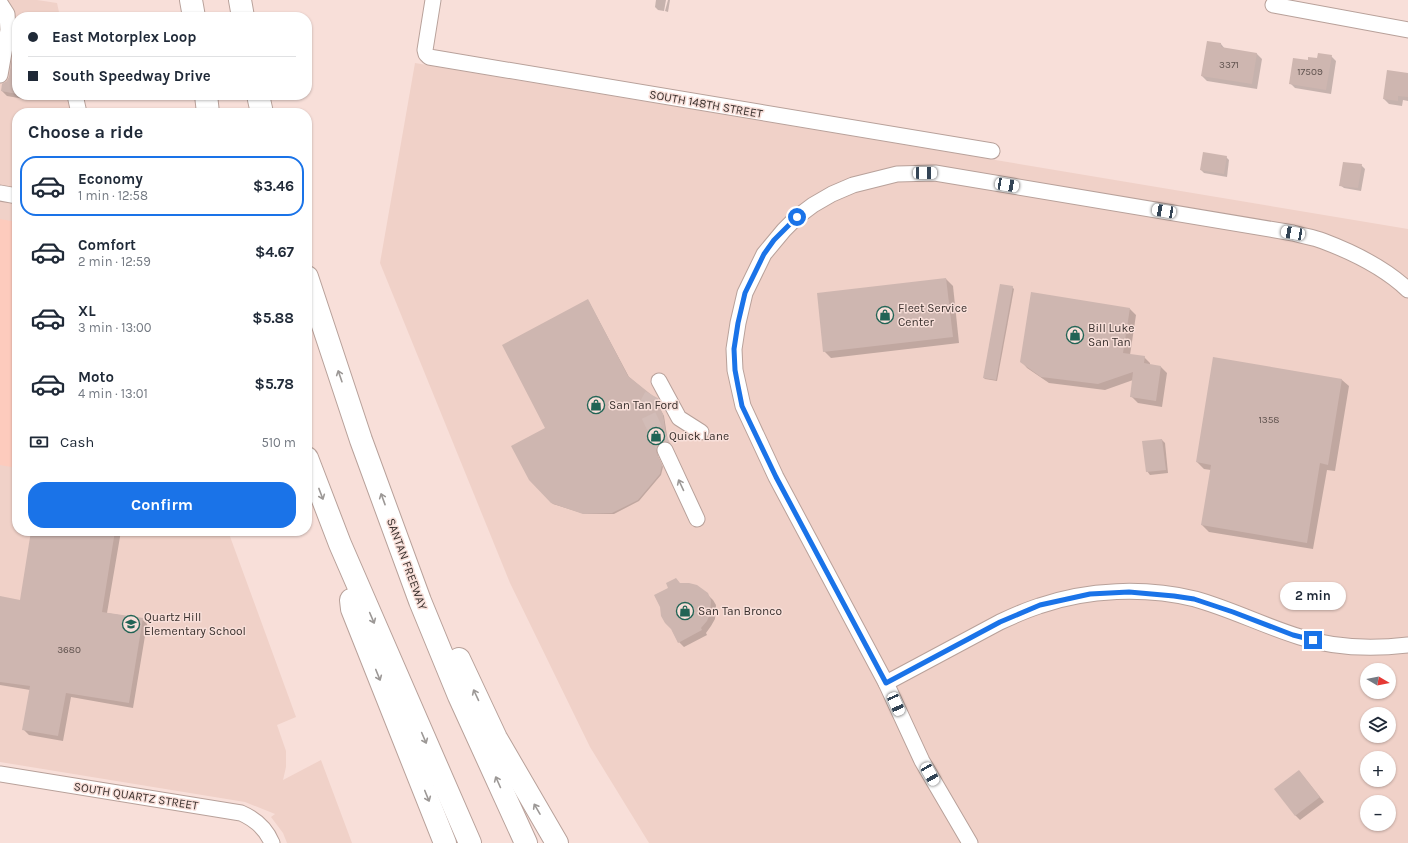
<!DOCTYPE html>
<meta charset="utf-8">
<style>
:root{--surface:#fff;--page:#f6f6f7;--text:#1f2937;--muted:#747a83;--line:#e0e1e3;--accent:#1a73e8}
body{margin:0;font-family:Karla,sans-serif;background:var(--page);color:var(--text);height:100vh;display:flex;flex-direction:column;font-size:15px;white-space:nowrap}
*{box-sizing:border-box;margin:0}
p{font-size:13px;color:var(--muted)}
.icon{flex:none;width:22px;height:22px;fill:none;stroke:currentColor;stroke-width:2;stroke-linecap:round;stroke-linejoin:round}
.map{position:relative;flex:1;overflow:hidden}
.details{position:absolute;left:12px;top:108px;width:300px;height:428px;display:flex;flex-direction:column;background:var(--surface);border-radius:16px;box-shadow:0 1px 3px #0004}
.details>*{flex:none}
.hud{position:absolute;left:12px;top:12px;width:300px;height:88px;border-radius:16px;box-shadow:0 1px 3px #0004;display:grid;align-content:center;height:88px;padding:0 16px;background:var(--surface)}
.needle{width:26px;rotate:100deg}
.controls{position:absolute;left:1360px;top:663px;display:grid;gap:8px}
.controls a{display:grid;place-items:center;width:36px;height:36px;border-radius:50%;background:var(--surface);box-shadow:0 1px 3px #0004;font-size:20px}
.end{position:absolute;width:18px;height:18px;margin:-9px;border:5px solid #1a73e8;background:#fff;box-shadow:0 0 0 2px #fff}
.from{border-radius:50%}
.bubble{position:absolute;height:28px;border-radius:14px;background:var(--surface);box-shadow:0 1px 3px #0004;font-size:13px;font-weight:700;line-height:28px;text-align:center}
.car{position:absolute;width:12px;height:24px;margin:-12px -6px;border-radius:5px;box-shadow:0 0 3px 1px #0007;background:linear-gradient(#fff 24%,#345 0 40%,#fff 0 76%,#345 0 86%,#fff 0)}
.hud b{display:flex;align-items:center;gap:14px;height:38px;font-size:15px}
.hud b+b{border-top:1px solid var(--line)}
.hud i{width:10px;height:10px;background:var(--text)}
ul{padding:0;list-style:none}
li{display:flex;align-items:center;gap:12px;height:60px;margin:0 8px 6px;padding:0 8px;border:2px solid transparent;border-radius:16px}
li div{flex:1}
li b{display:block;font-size:15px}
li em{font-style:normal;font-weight:700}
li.active{border-color:var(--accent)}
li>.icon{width:36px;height:36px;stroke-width:1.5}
h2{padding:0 16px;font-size:18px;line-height:48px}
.pay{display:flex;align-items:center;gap:10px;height:44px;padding:0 16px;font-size:15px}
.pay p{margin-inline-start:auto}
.action{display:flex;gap:8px;margin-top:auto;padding:8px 16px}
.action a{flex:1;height:46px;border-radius:16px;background:var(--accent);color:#fff;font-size:16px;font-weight:700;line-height:46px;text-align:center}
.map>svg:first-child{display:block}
.built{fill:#f0d1c8;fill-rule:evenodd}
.green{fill:#fdcbbd}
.shadow{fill:#0003}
.building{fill:#ceb6b0}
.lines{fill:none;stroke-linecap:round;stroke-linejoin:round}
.minor-tunnel{stroke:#d2bcb7;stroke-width:15;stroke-dasharray:15 8;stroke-linecap:butt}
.minor-casing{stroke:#b8a19a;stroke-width:17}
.highway-casing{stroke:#b8a19a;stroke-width:24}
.minor{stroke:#fff;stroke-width:15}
.highway{stroke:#fff;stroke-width:22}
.oneway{stroke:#9c9896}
.route{stroke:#1a73e8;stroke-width:5}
.labels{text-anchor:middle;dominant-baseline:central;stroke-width:3;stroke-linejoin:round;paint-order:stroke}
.number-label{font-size:10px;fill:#5f524e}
.street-label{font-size:12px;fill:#3a312e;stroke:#f8dfd9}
.poi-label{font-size:12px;fill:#3a312e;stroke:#f8dfd9;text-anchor:start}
</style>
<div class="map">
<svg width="1408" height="843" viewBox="0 0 1408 843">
<rect width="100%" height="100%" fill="#f8dfd9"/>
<g class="built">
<path d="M0,0H37L57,3L60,17H17V95H81L86,113H17V531H228L296,717L277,725L286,751V767L283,780L321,760L352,843H287L283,833L271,817L275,814L245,802L0,762Z"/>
<path d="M415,63L1408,229V843H649L590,747L510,583L380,263ZM1367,670H1389V692H1367ZM1367,714H1389V736H1367ZM1367,758H1389V780H1367ZM1367,802H1389V824H1367Z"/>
</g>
<path class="green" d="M0,219L17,222V468L0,465Z"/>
<g class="shadow">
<path d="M656,0H666L664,11L658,10L655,7Z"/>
<path d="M668,0H670L668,12L665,11Z"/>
<path d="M1221,44L1225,49L1257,54L1262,59L1257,89L1207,81L1202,76Z"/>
<path d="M1331,56L1336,61L1331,94L1295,88L1290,83L1309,61Z"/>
<path d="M17,59V95H31L30,100L7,96L2,91L7,82Z"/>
<path d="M1408,74V101L1403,100L1402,106L1389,104L1384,99Z"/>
<path d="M1226,157L1229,160L1227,177L1204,173L1201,170Z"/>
<path d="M1361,165L1365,169L1361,191L1344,188L1340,185Z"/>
<path d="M946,279L953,286L959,343L831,358L824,351Z"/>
<path d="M1012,287L1014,289L997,381L985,379L984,378Z"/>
<path d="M589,302L629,377L654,398L664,416L668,442L662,443L659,446L657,451L658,456L663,467L661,475L639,501L614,514H585L553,504L530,479Z"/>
<path d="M1130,309L1136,315L1130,355L1144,357L1150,363V365L1161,367L1167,373L1162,407L1138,403L1131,396L1133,380L1105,390L1049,383L1027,368L1021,361Z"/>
<path d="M1214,358L1342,380L1349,386L1335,471L1327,470L1313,549L1209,532L1202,525L1211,470L1204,469L1197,462Z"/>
<path d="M1162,440L1165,443L1168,473L1150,475L1147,471Z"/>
<path d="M32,531H121L107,613L142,619L147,624L133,708L71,697L63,741L29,735L24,730L30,690L0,685V597L21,601Z"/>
<path d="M680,584L707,594L713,600L716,605L715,619L711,626L706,633L707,635L684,647L679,642Z"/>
<path d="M1299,771L1324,802L1300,820L1295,815Z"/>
</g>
<g class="building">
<path d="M1207,41L1221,43V47L1257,53L1252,84L1201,76Z"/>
<path d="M1318,53L1332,55L1326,90L1289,84L1293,58L1308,60V57L1317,58Z"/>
<path d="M12,57L17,58V94L1,91L2,84L7,81L9,77Z"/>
<path d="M1387,70L1408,73V97L1398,96V101L1383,99Z"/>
<path d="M1203,152L1227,156L1224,174L1200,170Z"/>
<path d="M1343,162L1362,164L1358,188L1339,186Z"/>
<path d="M946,278L953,337L823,352L817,293Z"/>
<path d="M1000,284L1013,286L996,380L983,378Z"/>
<path d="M1031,292L1130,308L1123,353L1145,356L1144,363L1161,366L1156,401L1130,397L1133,372L1098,384L1041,377L1020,362Z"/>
<path d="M588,299L628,376L653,396L663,414L667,441L661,442L658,445L656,449L657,454L662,465L660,474L638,500L612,513L583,514L551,503L529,480L511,446L545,428L502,345Z"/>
<path d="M1213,357L1342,379L1328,465L1320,463L1307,543L1201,525L1211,465L1196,462Z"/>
<path d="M1162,439L1166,470L1146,472L1142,441Z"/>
<path d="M31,531H115L102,612L143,618L129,703L66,693L58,736L22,730L30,686L0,682V596L20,600Z"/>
<path d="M676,578L680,583H689L697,585L708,593L711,600L710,614L707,621L701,628L702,630L678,643L671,629L665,623L661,616L660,607L654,595L668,588L666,583Z"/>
<path d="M1299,770L1320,797L1295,816L1274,789Z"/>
</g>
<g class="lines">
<path class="minor-tunnel" d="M652,395L645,408L665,450"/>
<g class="minor-casing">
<g id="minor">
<path d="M433,0L425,50L426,54L429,57L992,151"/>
<path d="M0,3L7,14L8,30L0,75"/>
<path d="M1273,5L1408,30"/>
<path d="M75,95L79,113"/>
<path d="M0,193L17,196"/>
<path d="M659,381L679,418L701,432"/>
<path d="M665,450L697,519"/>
<path d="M886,683L1000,622C1013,616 1026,610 1039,606C1088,589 1145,587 1195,599C1231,609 1264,626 1300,637C1334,648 1373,649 1408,645"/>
<path d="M0,774L241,813C255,819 266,829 272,843"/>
<path d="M970,843L922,761L886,683L776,477L743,406L735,370L734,349L738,323L745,293L764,254L784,230L797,217L813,205L832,194L853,185L897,174L935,173L1293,233C1302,236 1313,237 1323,241C1352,252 1385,268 1408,290"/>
</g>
</g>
<g class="highway-casing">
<g id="highway">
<path d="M191,0L194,17"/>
<path d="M240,0L243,17"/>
<path d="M206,95L208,113"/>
<path d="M258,95L262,113"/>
<path d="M307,277L361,440L420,601L459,696L526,843"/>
<path d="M307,458L340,544L470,843"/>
<path d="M351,600L352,609L445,843"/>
<path d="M459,659L496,738L557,843"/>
</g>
</g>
<use href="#minor" class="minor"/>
<use href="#highway" class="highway"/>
</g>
<defs><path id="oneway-shaft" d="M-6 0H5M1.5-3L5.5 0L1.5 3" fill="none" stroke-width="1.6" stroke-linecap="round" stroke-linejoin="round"/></defs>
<g class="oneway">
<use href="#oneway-shaft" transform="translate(340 376) rotate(-109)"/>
<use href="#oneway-shaft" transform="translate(681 485) rotate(-115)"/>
<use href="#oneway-shaft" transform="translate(321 494) rotate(69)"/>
<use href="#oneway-shaft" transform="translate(383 499) rotate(-110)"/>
<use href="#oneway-shaft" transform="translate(372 618) rotate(67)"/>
<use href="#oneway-shaft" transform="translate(378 675) rotate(68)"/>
<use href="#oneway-shaft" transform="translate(476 695) rotate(-115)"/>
<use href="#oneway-shaft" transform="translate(424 738) rotate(67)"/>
<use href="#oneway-shaft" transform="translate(498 782) rotate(-114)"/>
<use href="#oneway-shaft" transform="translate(427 796) rotate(68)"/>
<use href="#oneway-shaft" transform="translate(537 809) rotate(-120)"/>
</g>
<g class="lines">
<path class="route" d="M797,217L774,240L764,254L745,293L738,323L734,349L735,370L738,386L742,406L776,477L886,683L1000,622L1040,605L1090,594L1129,592L1174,596L1194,599L1233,612L1293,635L1313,640"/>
</g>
<defs>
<g id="shop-ring" transform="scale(0.9)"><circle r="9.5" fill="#f8dfd9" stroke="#216455" stroke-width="1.5"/><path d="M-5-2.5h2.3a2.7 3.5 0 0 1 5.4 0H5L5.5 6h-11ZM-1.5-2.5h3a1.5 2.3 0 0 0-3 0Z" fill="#216455"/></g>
<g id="school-ring" transform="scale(0.9)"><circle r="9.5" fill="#f8dfd9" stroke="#216455" stroke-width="1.5"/><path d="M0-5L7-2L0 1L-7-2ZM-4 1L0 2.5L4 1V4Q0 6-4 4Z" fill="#216455"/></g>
</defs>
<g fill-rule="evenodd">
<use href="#shop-ring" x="885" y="315"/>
<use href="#shop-ring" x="1075" y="335"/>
<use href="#shop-ring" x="596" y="405"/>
<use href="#shop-ring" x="656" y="436"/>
<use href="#shop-ring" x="685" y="611"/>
<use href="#school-ring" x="131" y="624"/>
</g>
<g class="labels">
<g class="number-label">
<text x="1229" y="65">3371</text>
<text x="1310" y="72">17509</text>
<text x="1269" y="420">1358</text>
<text x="69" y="650">3680</text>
</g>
<g class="street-label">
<text transform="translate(706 104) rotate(10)">SOUTH 148TH STREET</text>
<text transform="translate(407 564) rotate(70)">SANTAN FREEWAY</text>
<text transform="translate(136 796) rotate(9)">SOUTH QUARTZ STREET</text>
</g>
<g class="poi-label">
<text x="898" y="308">Fleet Service<tspan x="898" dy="14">Center</tspan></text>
<text x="1088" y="328">Bill Luke<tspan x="1088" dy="14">San Tan</tspan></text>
<text x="609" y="405">San Tan Ford</text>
<text x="669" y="436">Quick Lane</text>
<text x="698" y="611">San Tan Bronco</text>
<text x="144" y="617">Quartz Hill<tspan x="144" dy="14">Elementary School</tspan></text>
</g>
</g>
</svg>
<div class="controls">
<a><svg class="needle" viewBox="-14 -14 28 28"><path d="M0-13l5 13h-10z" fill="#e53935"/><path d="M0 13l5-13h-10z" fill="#747a83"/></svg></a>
<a><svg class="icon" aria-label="layers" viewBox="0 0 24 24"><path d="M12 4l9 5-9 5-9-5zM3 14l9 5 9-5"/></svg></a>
<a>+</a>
<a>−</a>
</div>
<i class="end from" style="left:797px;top:217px"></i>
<i class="end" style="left:1313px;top:640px"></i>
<div class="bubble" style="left:1280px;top:582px;width:66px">2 min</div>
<i class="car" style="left:925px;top:173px;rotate:90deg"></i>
<i class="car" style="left:1007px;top:185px;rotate:100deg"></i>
<i class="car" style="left:1164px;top:211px;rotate:280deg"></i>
<i class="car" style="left:1293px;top:233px;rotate:280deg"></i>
<i class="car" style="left:896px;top:704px;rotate:156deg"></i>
<i class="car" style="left:930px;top:774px;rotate:150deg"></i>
<div class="hud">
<b><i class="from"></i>East Motorplex Loop</b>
<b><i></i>South Speedway Drive</b>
</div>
<section class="details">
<h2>Choose a ride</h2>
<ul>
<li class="active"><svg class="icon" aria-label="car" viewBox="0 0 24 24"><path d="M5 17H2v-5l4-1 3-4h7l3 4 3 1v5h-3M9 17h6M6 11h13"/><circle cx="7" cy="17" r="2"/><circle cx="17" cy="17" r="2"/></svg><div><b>Economy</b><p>1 min · 12:58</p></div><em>$3.46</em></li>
<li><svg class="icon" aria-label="car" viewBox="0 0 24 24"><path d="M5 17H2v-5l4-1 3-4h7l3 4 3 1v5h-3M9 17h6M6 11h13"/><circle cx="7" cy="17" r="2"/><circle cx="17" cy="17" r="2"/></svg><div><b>Comfort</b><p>2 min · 12:59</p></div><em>$4.67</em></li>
<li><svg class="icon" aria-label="car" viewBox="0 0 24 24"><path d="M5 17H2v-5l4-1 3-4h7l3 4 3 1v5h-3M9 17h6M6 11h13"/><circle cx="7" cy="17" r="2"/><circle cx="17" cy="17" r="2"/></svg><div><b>XL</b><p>3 min · 13:00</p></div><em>$5.88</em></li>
<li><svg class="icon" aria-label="car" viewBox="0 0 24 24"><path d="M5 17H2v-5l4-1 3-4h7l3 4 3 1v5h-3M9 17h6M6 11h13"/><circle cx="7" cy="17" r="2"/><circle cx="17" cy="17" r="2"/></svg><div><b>Moto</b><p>4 min · 13:01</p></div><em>$5.78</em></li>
</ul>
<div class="pay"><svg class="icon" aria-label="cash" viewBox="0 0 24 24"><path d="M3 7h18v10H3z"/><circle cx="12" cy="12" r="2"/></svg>Cash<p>510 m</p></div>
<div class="action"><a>Confirm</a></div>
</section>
</div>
